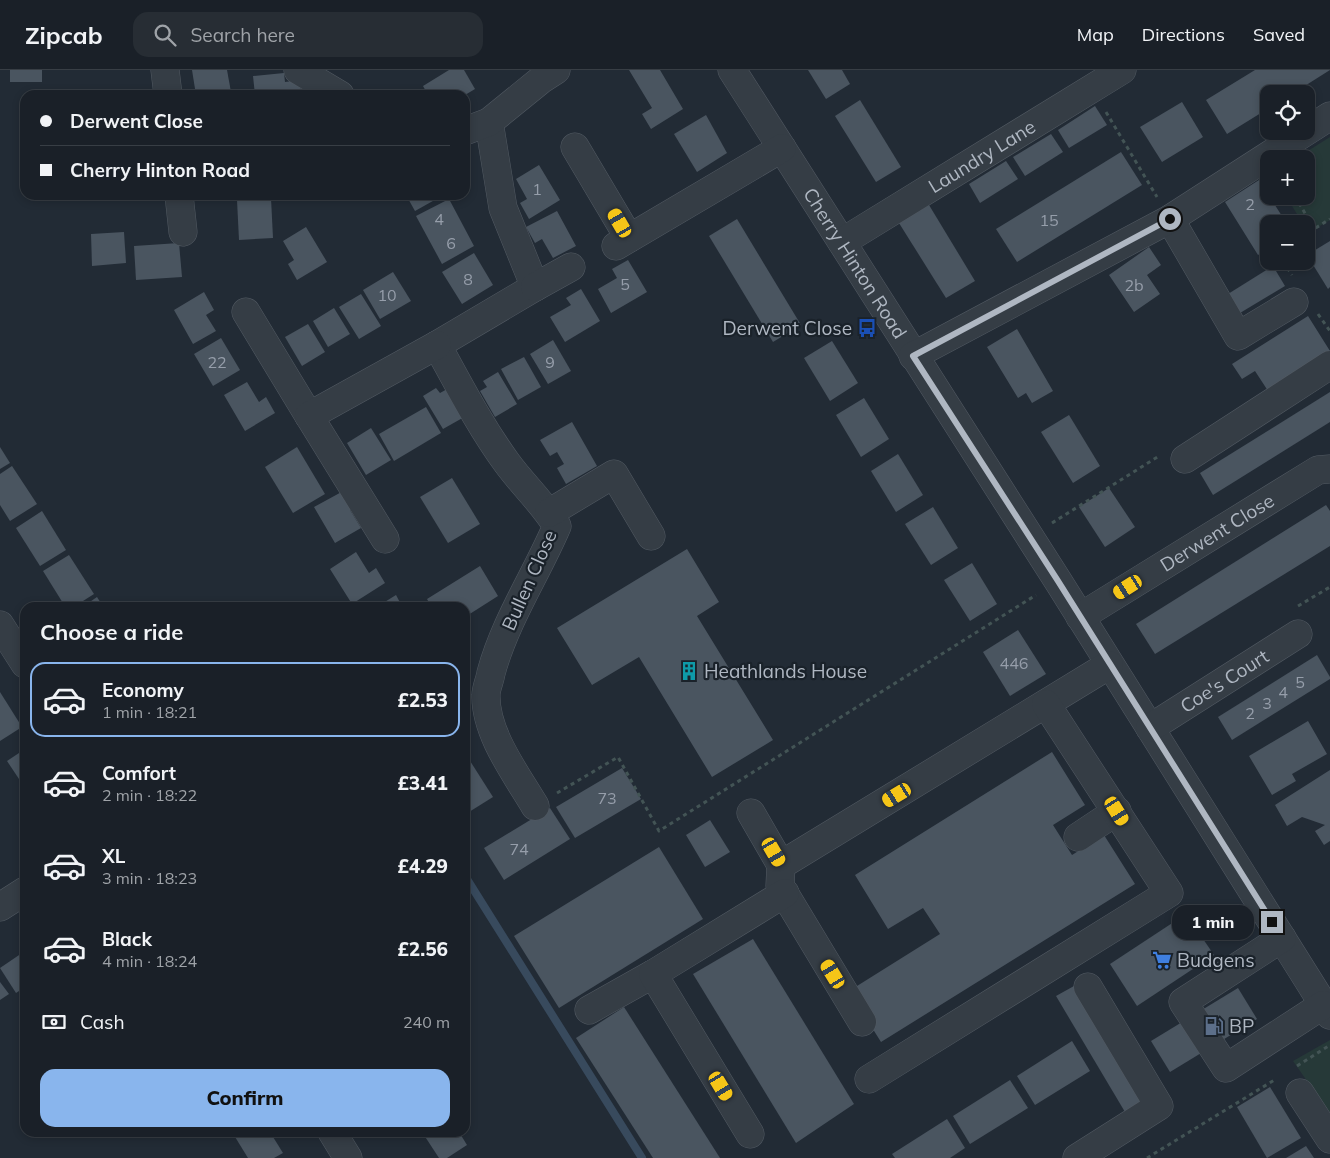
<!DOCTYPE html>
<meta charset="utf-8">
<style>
:root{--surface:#1a2028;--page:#272d34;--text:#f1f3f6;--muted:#9fa3a8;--line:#383e45;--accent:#89b5ed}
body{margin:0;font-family:Mulish,sans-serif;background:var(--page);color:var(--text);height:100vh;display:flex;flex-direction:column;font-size:19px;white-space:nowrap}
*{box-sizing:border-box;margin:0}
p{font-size:16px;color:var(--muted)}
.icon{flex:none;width:28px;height:28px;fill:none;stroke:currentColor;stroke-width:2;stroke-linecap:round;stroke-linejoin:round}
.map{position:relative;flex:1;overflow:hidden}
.sheet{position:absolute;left:20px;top:532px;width:450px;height:535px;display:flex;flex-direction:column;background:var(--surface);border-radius:15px;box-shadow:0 2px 8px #0003,0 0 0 1px var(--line)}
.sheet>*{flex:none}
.hud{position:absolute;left:20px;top:20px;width:450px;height:110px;border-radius:15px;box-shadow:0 2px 8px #0003,0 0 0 1px var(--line);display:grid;align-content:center;height:110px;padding:0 20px;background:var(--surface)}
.controls{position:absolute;left:1260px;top:15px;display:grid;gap:10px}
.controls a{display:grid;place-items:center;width:55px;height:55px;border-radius:10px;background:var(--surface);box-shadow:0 2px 8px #0003,0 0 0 1px var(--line);font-size:25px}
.end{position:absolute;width:22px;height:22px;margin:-11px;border:6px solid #afb7c2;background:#111;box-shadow:0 0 0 2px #111}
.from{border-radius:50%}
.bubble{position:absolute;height:35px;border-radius:15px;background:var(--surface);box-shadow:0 2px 8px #0003,0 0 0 1px var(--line);font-size:16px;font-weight:800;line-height:35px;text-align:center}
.car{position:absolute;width:15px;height:30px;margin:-15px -8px;border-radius:6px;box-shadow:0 0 4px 1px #0007;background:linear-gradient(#f5c518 24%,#345 0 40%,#f5c518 0 76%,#345 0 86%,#f5c518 0)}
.hud b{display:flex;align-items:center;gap:18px;height:48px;font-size:19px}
.hud b+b{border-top:1px solid var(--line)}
.hud i{width:12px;height:12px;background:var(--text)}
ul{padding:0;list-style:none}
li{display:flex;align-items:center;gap:15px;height:75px;margin:0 10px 8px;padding:0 10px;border:2px solid transparent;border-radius:15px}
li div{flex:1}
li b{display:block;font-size:19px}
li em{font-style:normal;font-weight:800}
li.on{border-color:var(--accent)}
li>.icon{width:45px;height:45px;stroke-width:1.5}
h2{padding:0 20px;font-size:22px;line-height:60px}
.pay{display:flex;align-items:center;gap:12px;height:55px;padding:0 20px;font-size:19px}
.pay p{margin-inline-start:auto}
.primary-button{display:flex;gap:10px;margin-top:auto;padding:10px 20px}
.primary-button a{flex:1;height:58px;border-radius:15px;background:var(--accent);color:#111;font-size:20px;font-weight:800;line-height:58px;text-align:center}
header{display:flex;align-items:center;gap:30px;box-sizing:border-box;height:70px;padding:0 25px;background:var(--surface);border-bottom:1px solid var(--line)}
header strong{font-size:24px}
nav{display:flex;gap:28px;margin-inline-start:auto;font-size:18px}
.search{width:350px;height:45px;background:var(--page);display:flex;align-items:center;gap:12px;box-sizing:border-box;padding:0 18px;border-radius:15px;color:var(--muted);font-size:19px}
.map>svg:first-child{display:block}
.green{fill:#263938}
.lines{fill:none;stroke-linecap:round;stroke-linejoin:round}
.stream{stroke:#384a5d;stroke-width:8}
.building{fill:#4a5560}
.minor-casing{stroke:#525a63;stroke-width:29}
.path{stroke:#435455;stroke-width:3;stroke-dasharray:4 4;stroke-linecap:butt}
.minor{stroke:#353d45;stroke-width:28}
.route{stroke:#afb7c2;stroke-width:6}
.labels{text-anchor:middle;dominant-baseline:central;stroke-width:4.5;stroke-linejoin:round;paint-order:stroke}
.number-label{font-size:16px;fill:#969eaa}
.street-label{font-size:19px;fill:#afb7c2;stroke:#1a222a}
.poi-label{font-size:19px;fill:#afb7c2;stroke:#1a222a;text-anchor:start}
</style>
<header>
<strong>Zipcab</strong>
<div class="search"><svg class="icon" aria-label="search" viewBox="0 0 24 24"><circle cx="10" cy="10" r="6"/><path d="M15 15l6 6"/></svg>Search here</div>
<nav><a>Map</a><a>Directions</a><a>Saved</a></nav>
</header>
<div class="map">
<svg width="1330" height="1088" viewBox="0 0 1330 1088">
<rect width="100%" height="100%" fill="#222b35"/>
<g class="green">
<path d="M1330,67V150L1308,163L1306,159V154H1303L1286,126H1306V89H1295Z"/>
<path d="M1330,970V1044L1293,991Z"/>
</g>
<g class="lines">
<path class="stream" d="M465,806L642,1088"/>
</g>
<g class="building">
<rect x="10" y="0" width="32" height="12"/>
<path d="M192,0H227L231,22L196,25Z"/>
<path d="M449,0H464L475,19L465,25H428L423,16Z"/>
<path d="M629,0H660L683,39L651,59L642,44L652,38Z"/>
<path d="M808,0H842L850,14L826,29Z"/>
<path d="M1255,0H1330L1292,24H1269V38L1227,64L1206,30Z"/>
<path d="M284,3L285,12L300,10L301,23L315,22V25H255L253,6Z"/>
<path d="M860,30L901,97L876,112L835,46Z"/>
<path d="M1182,32L1203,67L1162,92L1140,57Z"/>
<path d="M1095,36L1107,55L1069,78L1058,60Z"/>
<path d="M19,45H25V77H22Z"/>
<path d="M706,45L727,83L697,102L674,64Z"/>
<path d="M1051,64L1063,82L1025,106L1013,87Z"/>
<path d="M1121,82L1142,115L1017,192L996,159Z"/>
<path d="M1006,91L1018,109L980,133L969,114Z"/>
<path d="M539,95L560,130L529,149L520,133L527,129L516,109Z"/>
<path d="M1259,110L1287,154H1269V178L1258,185L1225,132Z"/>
<path d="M406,125H438L440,127L415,141Z"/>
<path d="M271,128L273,168L239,170L237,130Z"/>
<path d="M449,129L474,176L442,194L416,146Z"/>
<path d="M929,135L975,211L946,228L899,153Z"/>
<path d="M557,141L576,176L553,188L542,169L535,173L526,157Z"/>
<path d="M737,149L801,255L773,272L709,166Z"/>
<path d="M306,157L327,192L297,210L288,194L294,190L283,171Z"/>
<path d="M124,162L126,193L92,196L91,164Z"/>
<path d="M1330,171V217L1328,219L1307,185Z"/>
<path d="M179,173L182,207L136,210L134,176Z"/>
<path d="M1149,177L1161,195L1147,205L1160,224L1134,242L1109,205Z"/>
<path d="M474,183L493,215L462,234L442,202Z"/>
<path d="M628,190L647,222L611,243L598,219L617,208L612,199Z"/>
<path d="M1273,196L1285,216L1240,243L1228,224Z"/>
<path d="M393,202L411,231L380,249L363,220Z"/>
<path d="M581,219L600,251L565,272L550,247L571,235L566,228Z"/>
<path d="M204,222L214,240L206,245L216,261L193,274L174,240Z"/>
<path d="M361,224L381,256L359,269L339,237Z"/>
<path d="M334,238L350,264L328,277L313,251Z"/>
<path d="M1308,246L1330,281V286L1270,324L1255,301L1242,309L1232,294Z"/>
<path d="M308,254L325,282L302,296L285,267Z"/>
<path d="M1017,259L1053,321L1032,333L1026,323L1018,328L987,277Z"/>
<path d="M221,268L240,300L213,316L194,284Z"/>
<path d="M553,270L571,301L548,314L530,284Z"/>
<path d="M832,271L858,313L830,331L804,288Z"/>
<path d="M524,287L541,317L518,330L501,299Z"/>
<path d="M498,302L517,334L495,347L480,321L487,317L483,311Z"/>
<path d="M247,312L259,332L266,327L275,343L245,361L224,325Z"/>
<path d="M436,318L440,323L449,318L466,346L443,359L423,326Z"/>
<path d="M1330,322V352L1213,425L1200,403Z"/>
<path d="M864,328L889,369L861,387L836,345Z"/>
<path d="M426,337L441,363L394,391L379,364Z"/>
<path d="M1069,345L1100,396L1073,413L1041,362Z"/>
<path d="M572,352L597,396L566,414L557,398L564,394L557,382L550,386L540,370Z"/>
<path d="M371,358L391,390L366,405L347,373Z"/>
<path d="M0,377L10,393L0,399Z"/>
<path d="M297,377L325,424L293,443L265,397Z"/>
<path d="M898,384L923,425L896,442L871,401Z"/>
<path d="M12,396L37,434L10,451L0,435V404Z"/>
<path d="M452,408L480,454L448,473L420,427Z"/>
<path d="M1109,418L1135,457L1105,477L1079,437Z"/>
<path d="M347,419L357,436L350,440L361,458L335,473L314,437Z"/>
<path d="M1326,435L1330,441V476L1155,584L1136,554Z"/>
<path d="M933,437L958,478L931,495L905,454Z"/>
<path d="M42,441L66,480L40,496L16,458Z"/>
<path d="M687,479L719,532L697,546L773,670L712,707L639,587L592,615L557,558Z"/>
<path d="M356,482L369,503L376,498L385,513L352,534L330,499Z"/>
<path d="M69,485L94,524L72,538H66L43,501Z"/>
<path d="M972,493L997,534L970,551L944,510Z"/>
<path d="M480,496L498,526L465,547V538H432L427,529Z"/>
<path d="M396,525L403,538H375Z"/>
<path d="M97,527L104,538H81Z"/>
<path d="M1018,560L1046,604L1010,626L983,582Z"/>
<path d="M1317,585L1330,607V609L1232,670L1218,647Z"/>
<path d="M0,622L22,657L0,671Z"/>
<path d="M1308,651L1327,684L1292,704L1296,711L1272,725L1249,686Z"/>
<path d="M25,679V718L7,691Z"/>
<path d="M1052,682L1085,735L1053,755L1072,785L1104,765L1135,814L881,972L849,921L940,864L923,838L888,859L855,805Z"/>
<path d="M465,683L493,727L469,742L465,735Z"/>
<path d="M622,698L641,729L575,768L556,737Z"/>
<path d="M1330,700V771L1324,775L1315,761L1325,755L1302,747L1287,756L1275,735Z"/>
<path d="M550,738L570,769L504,810L484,778Z"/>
<path d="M710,750L730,782L705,797L686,765Z"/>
<path d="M659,777L703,849L559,938L514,866Z"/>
<path d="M1186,844L1214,885L1137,936L1110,894Z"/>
<path d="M753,869L854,1034L796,1073L693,904Z"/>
<path d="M25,881V917L16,923L0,898Z"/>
<path d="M0,912L9,924L0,930Z"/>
<path d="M1074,916L1143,1031L1125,1042L1056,926Z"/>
<path d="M1238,918L1257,949L1170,1002L1151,971Z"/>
<path d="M624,937L720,1088H653L576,968Z"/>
<path d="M1072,971L1090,1001L1035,1035L1017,1006Z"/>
<path d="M1010,1010L1028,1038L970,1074L953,1046Z"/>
<path d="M1270,1017L1301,1068L1267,1088L1237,1037Z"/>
<path d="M947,1049L965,1078L950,1088H895L892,1084Z"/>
<path d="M232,1062H270L283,1083L274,1088H248Z"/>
<path d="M422,1062H459L467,1075L447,1088H439Z"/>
<path d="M1306,1076L1314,1088H1286Z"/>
</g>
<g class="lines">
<g class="minor-casing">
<g id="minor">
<path d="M165,0L168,25"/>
<path d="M298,0L340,25"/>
<path id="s1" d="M732,0L1058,511L1330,945"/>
<path d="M489,52L503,138L535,217L437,275C459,315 480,356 507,393C523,415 543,433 557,456C536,505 505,551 491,603C490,610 486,618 486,625C485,663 516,704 535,736"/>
<path d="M465,61L489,52L542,9L556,0"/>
<path d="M575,77L629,168"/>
<path d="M179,125L183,162"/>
<path d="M1170,149L1238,266L1294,232"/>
<path id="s2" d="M842,172L1122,0"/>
<path d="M616,176L782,78"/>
<path d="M535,217L571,197"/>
<path d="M246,242L309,346"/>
<path d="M913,286L1170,149L1330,46"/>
<path d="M1185,389L1330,295"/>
<path d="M549,443L614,404L651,466"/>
<path d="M385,469L309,346L437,275"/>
<path id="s3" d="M1080,547L1318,400L1330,399"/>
<path d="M0,555L25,594"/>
<path id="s4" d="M1150,658L1298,564"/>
<path d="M751,743L781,795"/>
<path d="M1078,767L1117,741"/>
<path d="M0,837L25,821"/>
<path d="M1282,868L1183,932L1226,998L1323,935"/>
<path d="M589,940L653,904"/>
<path d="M862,952L780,816L781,795L1109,595"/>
<path d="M869,1009L1169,823L1046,634"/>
<path d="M1300,1023L1330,1069"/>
<path d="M332,1062L348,1088"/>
<path d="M750,1064L653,904L785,823"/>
<path d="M1077,1088L1159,1036L1088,917"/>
</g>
</g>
<g class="path">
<path d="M1106,42L1157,127"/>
<path d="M1295,126L1314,159L1330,149"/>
<path d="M1306,164L1314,159"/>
<path d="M1283,191L1292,205"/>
<path d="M1318,244L1330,261"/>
<path d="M1052,453L1159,386"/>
<path d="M1298,536L1330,517"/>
<path d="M557,723L618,687L659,761L1036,525"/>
<path d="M1297,996L1330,975"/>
<path d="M1147,1088L1276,1009"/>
</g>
<use href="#minor" class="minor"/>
</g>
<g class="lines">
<path class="route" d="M1170,149L913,286L1058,511L1272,852"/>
</g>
<defs>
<g id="bus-bare" transform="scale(1.5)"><path d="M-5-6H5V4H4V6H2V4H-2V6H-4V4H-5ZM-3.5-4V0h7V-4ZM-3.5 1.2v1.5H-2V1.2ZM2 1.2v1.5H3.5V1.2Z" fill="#1a4fb4" stroke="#1a222a" stroke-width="2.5" paint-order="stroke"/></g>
<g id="building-bare" transform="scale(1.5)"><path d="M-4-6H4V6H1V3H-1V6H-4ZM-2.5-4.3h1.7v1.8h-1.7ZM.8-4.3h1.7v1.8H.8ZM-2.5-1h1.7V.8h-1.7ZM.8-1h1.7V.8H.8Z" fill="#0f9aa8" stroke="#1a222a" stroke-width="2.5" paint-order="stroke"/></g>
<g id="supermarket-bare" transform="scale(1.5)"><path d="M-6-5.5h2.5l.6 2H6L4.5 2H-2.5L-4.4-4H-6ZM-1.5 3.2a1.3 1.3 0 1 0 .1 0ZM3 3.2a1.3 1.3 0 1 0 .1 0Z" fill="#3f7fe0" stroke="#1a222a" stroke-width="2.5" paint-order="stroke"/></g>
<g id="fuel-bare" transform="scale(1.5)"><path d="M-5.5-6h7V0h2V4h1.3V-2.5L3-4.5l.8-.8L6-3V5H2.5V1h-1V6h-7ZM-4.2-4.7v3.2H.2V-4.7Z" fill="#5c6f8a" stroke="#1a222a" stroke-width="2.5" paint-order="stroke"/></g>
</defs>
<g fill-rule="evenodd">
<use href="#bus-bare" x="867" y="258"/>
<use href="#building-bare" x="689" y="601"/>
<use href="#supermarket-bare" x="1162" y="890"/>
<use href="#fuel-bare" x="1214" y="956"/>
</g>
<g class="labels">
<g class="number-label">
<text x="537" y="119">1</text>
<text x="1250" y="134">2</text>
<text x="439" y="149">4</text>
<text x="1049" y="150">15</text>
<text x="451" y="173">6</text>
<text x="468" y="209">8</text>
<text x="625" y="214">5</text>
<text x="1134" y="215">2b</text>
<text x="387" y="225">10</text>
<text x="217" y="292">22</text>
<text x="550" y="292">9</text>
<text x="1014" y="593">446</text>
<text x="1300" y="612">5</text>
<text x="1283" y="622">4</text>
<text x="1267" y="633">3</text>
<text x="1250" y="643">2</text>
<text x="607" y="728">73</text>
<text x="519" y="779">74</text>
</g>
<g class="street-label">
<text stroke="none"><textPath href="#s2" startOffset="164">Laundry Lane</textPath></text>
<text stroke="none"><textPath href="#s1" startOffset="229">Cherry Hinton Road</textPath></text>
<text stroke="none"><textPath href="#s3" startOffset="161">Derwent Close</textPath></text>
<text transform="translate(529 510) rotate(-66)">Bullen Close</text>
<text stroke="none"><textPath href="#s4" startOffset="88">Coe's Court</textPath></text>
</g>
<g class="poi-label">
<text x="852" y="258" text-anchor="end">Derwent Close</text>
<text x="704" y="601">Heathlands House</text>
<text x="1177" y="890">Budgens</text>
<text x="1229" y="956">BP</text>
</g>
</g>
</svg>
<div class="controls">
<a><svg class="icon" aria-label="locate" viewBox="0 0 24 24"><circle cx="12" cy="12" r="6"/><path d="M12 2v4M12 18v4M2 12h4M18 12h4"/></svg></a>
<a>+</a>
<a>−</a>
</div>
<i class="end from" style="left:1170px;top:149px"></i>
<i class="end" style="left:1272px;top:852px"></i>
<div class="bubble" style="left:1172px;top:835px;width:82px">1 min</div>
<i class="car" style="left:620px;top:153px;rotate:330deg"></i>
<i class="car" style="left:1128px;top:517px;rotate:238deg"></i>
<i class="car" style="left:897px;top:725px;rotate:239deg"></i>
<i class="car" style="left:1117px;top:741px;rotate:148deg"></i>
<i class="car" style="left:774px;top:782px;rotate:150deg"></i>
<i class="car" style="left:833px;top:904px;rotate:329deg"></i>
<i class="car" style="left:721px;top:1016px;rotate:149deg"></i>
<div class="hud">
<b><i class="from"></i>Derwent Close</b>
<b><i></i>Cherry Hinton Road</b>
</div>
<section class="sheet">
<h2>Choose a ride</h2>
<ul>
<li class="on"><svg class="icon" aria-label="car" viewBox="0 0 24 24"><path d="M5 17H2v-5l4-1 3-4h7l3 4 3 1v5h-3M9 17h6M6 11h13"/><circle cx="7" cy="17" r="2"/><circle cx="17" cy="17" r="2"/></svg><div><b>Economy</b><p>1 min · 18:21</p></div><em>£2.53</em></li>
<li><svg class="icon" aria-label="car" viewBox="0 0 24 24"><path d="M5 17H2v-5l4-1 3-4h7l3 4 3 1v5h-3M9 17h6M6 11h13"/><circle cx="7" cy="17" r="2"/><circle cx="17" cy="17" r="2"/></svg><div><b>Comfort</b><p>2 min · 18:22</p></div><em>£3.41</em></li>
<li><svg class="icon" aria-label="car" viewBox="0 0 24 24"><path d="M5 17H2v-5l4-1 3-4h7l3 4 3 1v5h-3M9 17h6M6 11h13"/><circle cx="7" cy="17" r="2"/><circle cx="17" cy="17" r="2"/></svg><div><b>XL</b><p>3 min · 18:23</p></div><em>£4.29</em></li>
<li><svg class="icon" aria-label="car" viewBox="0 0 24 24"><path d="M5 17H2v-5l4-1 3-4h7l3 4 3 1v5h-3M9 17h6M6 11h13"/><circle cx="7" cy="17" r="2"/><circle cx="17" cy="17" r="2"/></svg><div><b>Black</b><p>4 min · 18:24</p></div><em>£2.56</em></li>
</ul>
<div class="pay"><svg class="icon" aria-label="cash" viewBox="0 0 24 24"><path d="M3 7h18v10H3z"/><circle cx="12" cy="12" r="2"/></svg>Cash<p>240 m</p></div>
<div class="primary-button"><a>Confirm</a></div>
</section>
</div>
